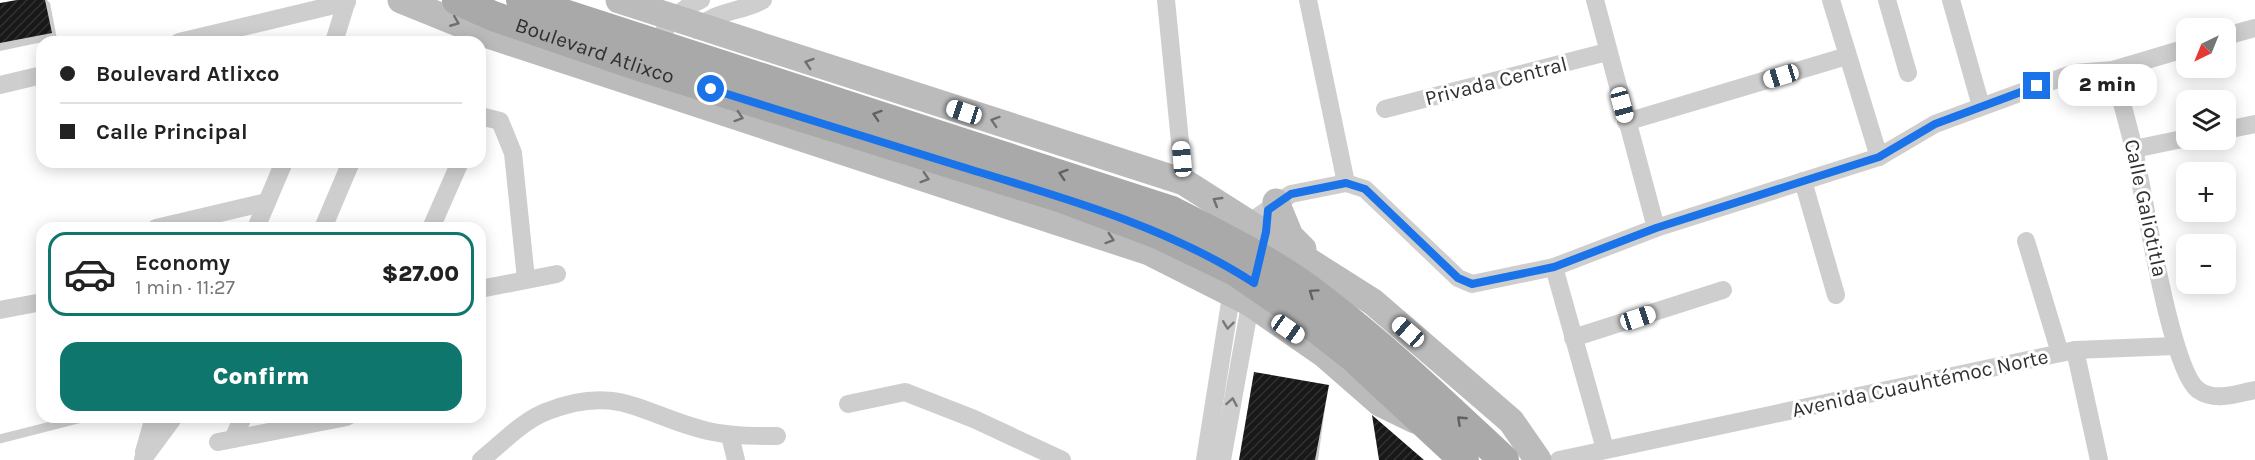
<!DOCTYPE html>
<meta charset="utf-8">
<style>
:root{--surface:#fff;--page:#f2f2f2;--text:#222;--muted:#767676;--line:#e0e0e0;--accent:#0f766e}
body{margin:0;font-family:Karla,sans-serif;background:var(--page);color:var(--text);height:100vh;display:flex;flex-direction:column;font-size:22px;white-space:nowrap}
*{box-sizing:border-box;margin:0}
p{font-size:20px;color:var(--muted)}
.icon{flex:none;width:33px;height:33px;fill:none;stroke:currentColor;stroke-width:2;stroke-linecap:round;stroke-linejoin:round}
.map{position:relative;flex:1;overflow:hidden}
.panel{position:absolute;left:36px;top:222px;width:450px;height:201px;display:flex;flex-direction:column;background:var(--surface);border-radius:18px;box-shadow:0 3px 15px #0003}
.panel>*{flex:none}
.top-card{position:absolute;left:36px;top:36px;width:450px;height:132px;border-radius:18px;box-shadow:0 3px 15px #0003;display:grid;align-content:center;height:132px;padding:0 24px;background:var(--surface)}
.needle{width:39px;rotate:223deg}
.fabs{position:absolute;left:2176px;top:18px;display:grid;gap:12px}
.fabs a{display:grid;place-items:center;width:60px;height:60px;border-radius:12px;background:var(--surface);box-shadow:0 3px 15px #0003;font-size:30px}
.end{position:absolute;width:27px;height:27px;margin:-14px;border:8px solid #1a73e8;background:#fff;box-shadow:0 0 0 3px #fff}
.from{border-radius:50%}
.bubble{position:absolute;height:42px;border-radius:18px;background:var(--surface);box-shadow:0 3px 15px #0003;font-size:20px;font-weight:800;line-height:42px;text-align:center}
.car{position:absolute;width:18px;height:36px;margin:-18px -9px;border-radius:8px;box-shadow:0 0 4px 2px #0007;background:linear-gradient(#fff 24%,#345 0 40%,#fff 0 76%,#345 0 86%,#fff 0)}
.top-card b{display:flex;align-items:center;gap:21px;height:57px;font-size:22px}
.top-card b+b{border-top:2px solid var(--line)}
.top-card i{width:15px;height:15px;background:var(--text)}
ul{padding:10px 0 0;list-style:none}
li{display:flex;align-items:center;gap:18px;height:84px;margin:0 12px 9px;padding:0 12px;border:3px solid transparent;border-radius:18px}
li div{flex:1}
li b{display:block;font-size:22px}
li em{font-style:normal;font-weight:800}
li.current{border-color:var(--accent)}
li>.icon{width:54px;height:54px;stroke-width:1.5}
.button{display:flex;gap:12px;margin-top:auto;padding:12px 24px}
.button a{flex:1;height:69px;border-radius:18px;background:var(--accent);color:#fff;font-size:24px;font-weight:800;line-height:69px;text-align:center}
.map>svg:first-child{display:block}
.shadow{fill:#0003}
.building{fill:url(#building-hatch)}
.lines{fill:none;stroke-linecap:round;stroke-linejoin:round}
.lane{stroke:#cecece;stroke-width:9}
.street{stroke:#cecece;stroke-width:18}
.secondary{stroke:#bbb;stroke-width:27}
.primary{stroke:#a9a9a9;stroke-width:30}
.oneway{stroke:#6f6f6f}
.oneway2{stroke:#616161}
.oneway3{stroke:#787878}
.route{stroke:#1a73e8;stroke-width:8}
.labels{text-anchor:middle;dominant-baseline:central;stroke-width:6;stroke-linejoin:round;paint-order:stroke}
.street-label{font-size:21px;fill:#313131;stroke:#fff}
</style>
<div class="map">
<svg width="2255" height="460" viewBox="0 0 2255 460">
<defs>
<pattern id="building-hatch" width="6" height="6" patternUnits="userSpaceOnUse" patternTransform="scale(1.5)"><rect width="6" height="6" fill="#181818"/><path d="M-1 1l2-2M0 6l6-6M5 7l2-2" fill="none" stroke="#313131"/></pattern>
</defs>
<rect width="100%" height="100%" fill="#fff"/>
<g class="shadow">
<path d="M24,0H47L50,3L57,39L0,51V5Z"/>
<path d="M1328,386L1318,460H1241Z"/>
</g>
<g class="building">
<path d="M17,0H45L52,33L0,43V3Z"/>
<path d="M1254,372L1329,385L1315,460H1239Z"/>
<path d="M1372,415L1424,460H1379Z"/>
</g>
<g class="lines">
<path class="lane" d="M0,439L86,417"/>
<g class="street">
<path d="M1166,0L1184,182"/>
<path d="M1308,0L1346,183"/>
<path d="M1595,0L1656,228"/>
<path d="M1831,0L1879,157"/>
<path d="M1887,0L1908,73"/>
<path d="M1951,0L1981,106"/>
<path d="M697,30C715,9 741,13 763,0"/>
<path d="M2226,36L2255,28"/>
<path d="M179,42L347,2"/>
<path d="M334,42L347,0"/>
<path d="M652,51C665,28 676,10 701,0"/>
<path d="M2113,70C2120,97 2128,123 2134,150C2144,193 2170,369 2198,390C2215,402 2236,394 2255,390"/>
<path d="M0,85L42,75"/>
<path d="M1385,109L1607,52"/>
<path d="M480,116L500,121L513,153L526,279"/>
<path d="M1626,122L1847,56"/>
<path d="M2226,130L2255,124"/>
<path d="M2134,149L2187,138"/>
<path d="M1803,181L1836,295"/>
<path d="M156,228L267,202"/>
<path d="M256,228L284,162"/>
<path d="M323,228L351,162"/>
<path d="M431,228L460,162"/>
<path d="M1247,231L1250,222L1291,194L1346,183L1365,189L1458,278L1472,284L1554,267L1656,228L1879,157L1935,124L2074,73L2113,70L2187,48"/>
<path d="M2026,241L2060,353"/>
<path d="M1554,267L1605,449"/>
<path d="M480,289L557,274"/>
<path d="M0,310L42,302"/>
<path d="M1573,338L1723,290"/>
<path d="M2075,350L2099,460"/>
<path d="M848,404L905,392L974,419L1062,460"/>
<path d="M730,436L736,460"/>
<path d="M233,439L243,417"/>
<path d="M218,442L347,417"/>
<path d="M144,452L154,417"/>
<path d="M143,459L174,417"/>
<path d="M481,460C501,444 523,420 548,411C619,383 644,416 708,431C730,436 753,436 777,436"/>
<path d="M1205,460L1233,284"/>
<path d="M1222,460L1252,294"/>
<path d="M1559,460L2075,350L2175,346"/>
</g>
<g class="secondary">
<path d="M401,0L485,34L1149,252L1250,303L1325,355L1380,403L1415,420"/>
<path d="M619,0L1184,182L1373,302L1511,421L1538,460"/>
<path d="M1276,202L1290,236L1303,249"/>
</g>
<g class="primary">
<path id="s1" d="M457,0L493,16L642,67L1062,198L1158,234L1235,271L1302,317L1353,357L1464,460"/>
<path d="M521,0L1172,211C1222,237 1274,262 1319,297C1384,346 1444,404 1504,460"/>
</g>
</g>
<defs><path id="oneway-chevron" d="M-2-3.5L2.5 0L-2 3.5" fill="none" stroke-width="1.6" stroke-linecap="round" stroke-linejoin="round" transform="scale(1.5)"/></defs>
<g class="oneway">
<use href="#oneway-chevron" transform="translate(455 22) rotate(22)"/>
<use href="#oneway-chevron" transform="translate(809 63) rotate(-162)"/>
<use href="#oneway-chevron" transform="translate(739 117) rotate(18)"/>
<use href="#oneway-chevron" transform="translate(995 121) rotate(-162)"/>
<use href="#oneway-chevron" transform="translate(925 178) rotate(18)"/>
<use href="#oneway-chevron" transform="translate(1217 201) rotate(-149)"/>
<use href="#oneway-chevron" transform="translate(1110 239) rotate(18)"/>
</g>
<g class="oneway2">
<use href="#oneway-chevron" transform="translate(877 115) rotate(-162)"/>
<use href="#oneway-chevron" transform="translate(1063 174) rotate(-162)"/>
<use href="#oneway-chevron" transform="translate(1313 293) rotate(-145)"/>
<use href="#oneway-chevron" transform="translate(1461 420) rotate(-137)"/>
</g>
<g class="oneway3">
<use href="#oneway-chevron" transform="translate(1228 325) rotate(97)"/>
<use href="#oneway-chevron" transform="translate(1232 402) rotate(-80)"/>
</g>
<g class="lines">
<path class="route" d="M711,89C798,116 885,143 972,170C1068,199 1170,228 1254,283L1266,232L1268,210L1291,194L1346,183L1365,189L1458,278L1472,284L1554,267L1656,228L1879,157L1935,124L2037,86"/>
</g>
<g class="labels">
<g class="street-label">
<text stroke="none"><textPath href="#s1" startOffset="147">Boulevard Atlixco</textPath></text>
<text transform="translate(1496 81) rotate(-14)">Privada Central</text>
<text transform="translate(2146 208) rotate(78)">Calle Galiotitla</text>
<text transform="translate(1920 383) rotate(-12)">Avenida Cuauhtémoc Norte</text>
</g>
</g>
</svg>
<div class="fabs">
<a><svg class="needle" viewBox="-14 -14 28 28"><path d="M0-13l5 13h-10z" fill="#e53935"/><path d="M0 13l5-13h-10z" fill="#767676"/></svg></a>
<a><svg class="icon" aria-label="layers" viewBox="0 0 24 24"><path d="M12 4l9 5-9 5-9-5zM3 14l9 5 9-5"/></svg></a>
<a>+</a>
<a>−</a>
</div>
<i class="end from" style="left:711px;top:89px"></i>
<i class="end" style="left:2037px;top:86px"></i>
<div class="bubble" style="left:2058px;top:64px;width:99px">2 min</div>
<i class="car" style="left:1781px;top:76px;rotate:253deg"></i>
<i class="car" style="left:1622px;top:105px;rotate:165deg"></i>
<i class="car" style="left:964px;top:112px;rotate:288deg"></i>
<i class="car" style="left:1182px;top:159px;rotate:355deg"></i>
<i class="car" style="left:1638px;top:318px;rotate:72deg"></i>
<i class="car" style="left:1288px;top:329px;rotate:125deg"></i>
<i class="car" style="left:1408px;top:332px;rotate:311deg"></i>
<div class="top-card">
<b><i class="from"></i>Boulevard Atlixco</b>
<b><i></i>Calle Principal</b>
</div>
<section class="panel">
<ul>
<li class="current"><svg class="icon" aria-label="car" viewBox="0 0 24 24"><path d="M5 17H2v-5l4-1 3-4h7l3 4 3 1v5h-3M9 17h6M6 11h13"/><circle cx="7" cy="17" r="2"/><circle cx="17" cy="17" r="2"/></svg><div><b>Economy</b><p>1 min · 11:27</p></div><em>$27.00</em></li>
</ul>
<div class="button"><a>Confirm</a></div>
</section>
</div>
